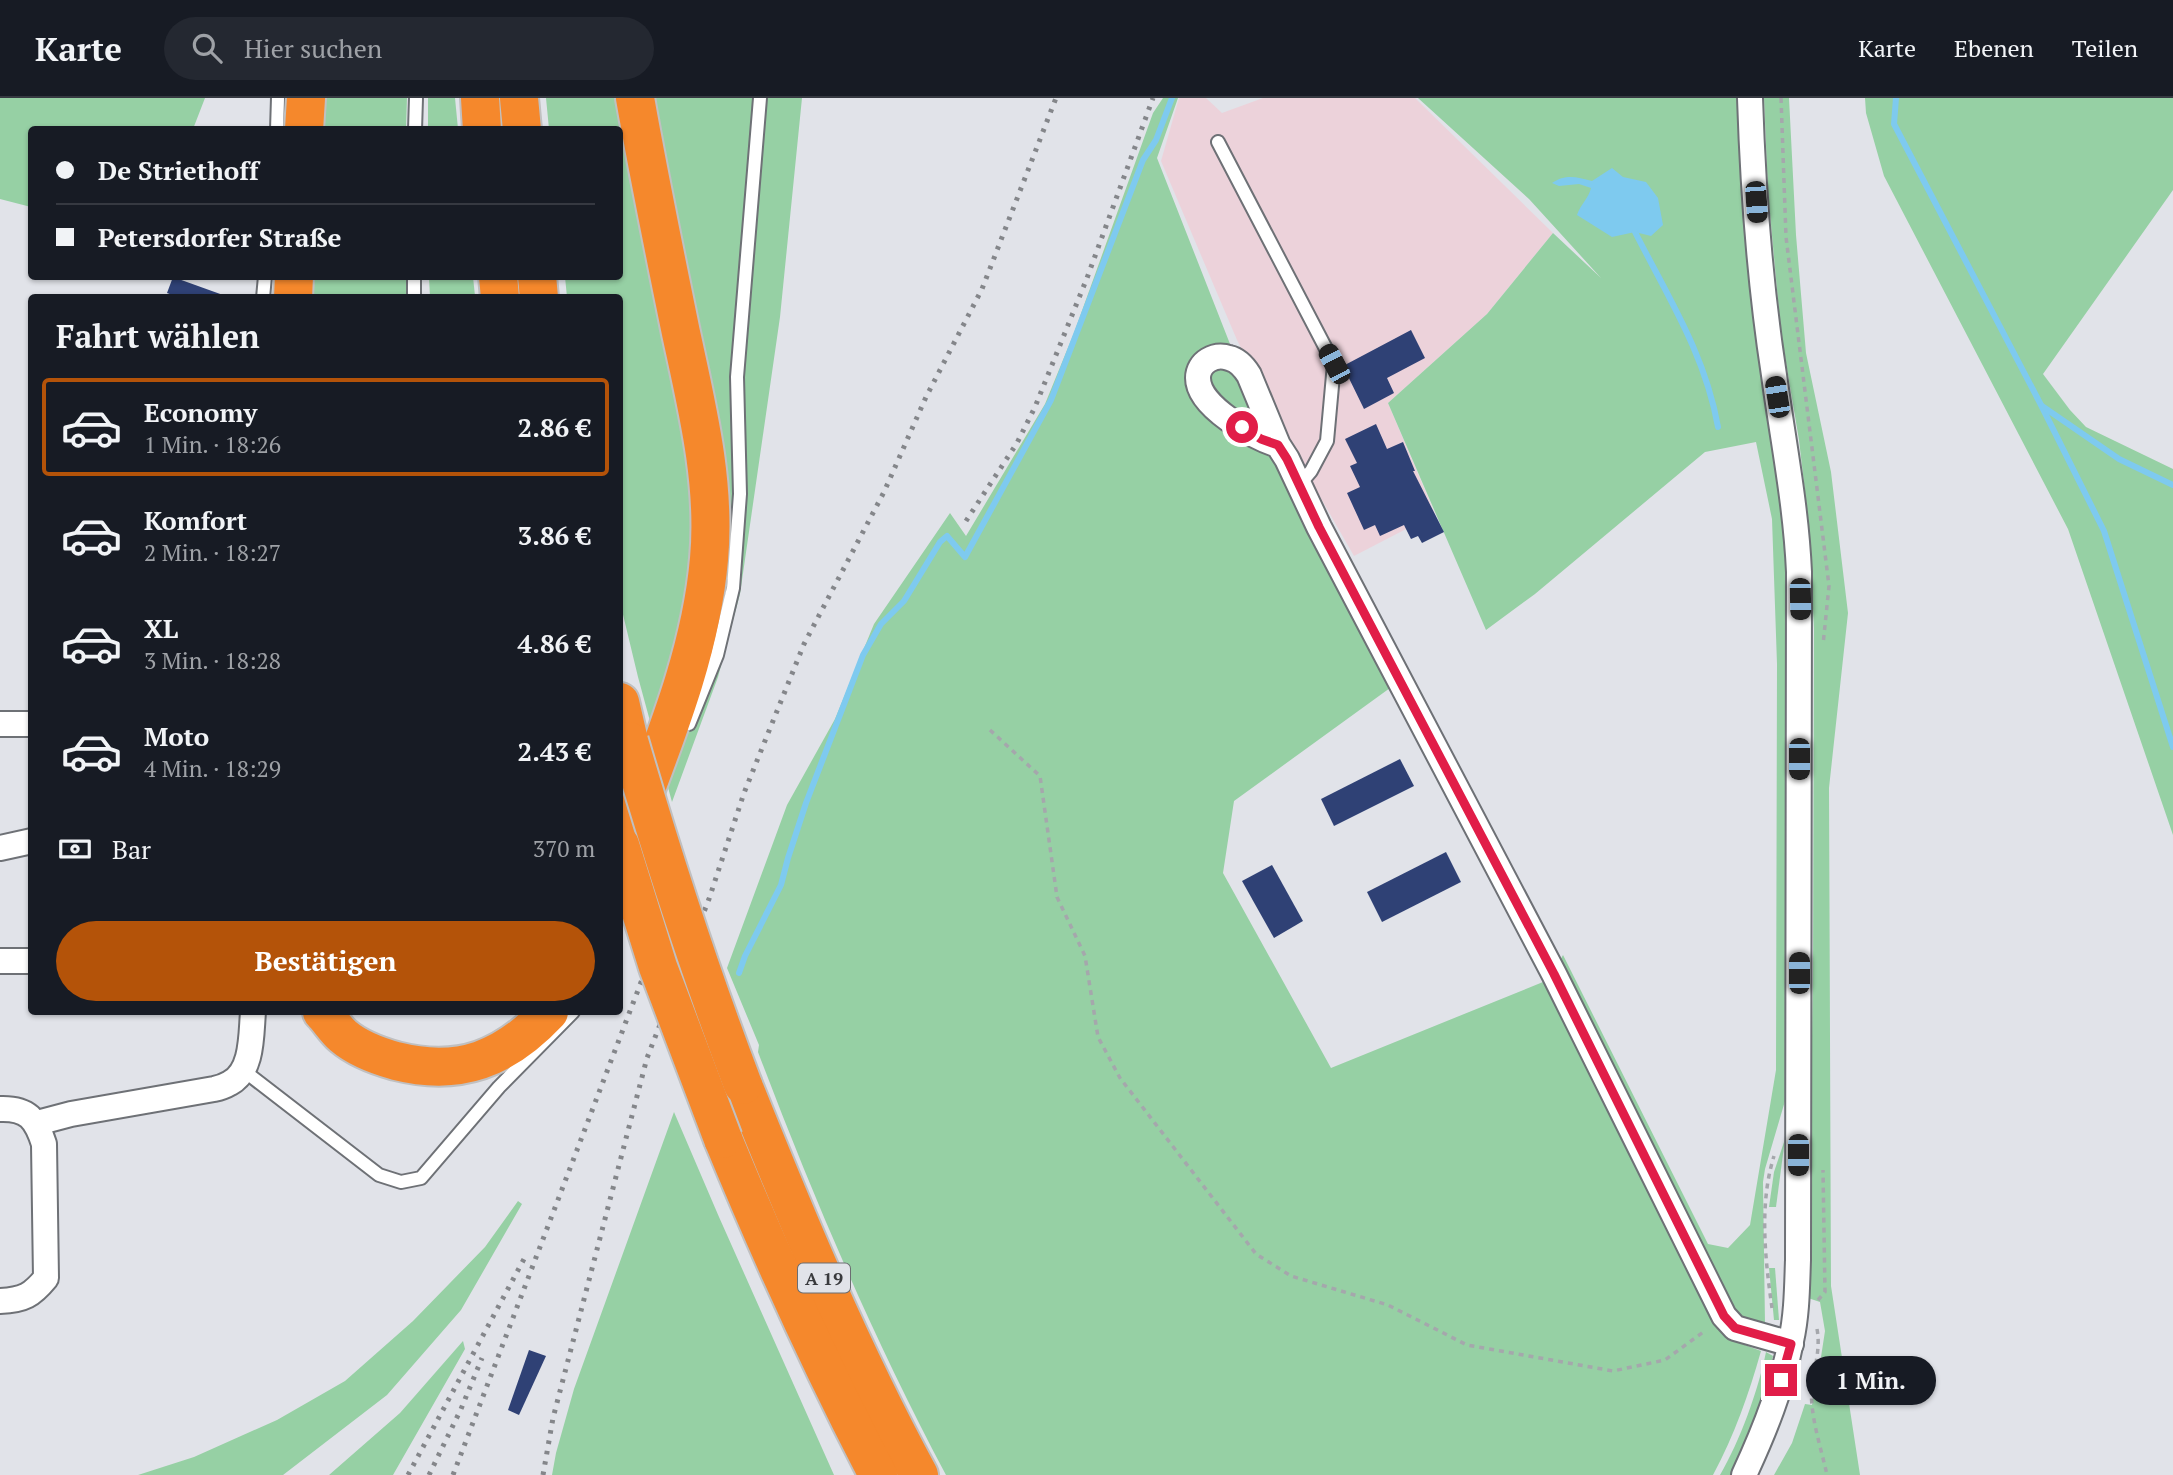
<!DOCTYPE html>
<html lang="de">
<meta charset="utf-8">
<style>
:root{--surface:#171b24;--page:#242831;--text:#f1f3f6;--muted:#9ea1a6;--line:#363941;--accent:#b45309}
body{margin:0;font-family:"PT Serif",serif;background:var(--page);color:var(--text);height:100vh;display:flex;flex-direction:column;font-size:26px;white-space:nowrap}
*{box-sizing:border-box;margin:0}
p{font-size:23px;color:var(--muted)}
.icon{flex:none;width:38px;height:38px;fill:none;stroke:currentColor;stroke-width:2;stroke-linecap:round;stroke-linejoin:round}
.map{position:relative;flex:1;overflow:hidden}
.side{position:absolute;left:28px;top:196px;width:595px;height:721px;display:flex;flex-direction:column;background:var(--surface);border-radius:7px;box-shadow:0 2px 5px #0004}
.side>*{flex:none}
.top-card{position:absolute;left:28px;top:28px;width:595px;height:154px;border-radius:7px;box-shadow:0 2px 5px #0004;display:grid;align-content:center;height:154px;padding:0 28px;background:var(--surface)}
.end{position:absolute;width:32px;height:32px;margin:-16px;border:9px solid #e11d48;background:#fff;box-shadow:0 0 0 4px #fff}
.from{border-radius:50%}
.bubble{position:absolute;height:49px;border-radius:24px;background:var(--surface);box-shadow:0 2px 5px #0004;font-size:23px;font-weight:800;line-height:49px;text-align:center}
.car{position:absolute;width:21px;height:42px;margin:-21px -10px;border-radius:9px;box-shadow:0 0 5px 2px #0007;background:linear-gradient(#222 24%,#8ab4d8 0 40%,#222 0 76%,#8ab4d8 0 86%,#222 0)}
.top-card b{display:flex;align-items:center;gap:24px;height:66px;font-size:26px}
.top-card b+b{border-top:2px solid var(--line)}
.top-card i{width:18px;height:18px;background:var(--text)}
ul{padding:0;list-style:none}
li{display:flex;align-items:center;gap:21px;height:98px;margin:0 14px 10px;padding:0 14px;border:4px solid transparent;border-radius:7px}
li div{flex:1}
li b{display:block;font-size:26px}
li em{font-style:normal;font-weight:800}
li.on{border-color:var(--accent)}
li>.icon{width:63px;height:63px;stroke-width:1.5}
h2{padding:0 28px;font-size:32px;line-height:84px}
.pay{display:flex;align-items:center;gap:18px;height:77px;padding:0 28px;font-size:26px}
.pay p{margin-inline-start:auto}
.action{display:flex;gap:14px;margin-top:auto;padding:14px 28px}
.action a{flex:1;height:80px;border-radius:42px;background:var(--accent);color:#fff;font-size:28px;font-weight:800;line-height:80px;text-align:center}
header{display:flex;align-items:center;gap:42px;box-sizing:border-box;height:98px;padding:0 35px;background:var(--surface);border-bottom:2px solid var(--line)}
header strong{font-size:33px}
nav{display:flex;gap:38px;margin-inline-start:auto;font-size:24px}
.search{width:490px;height:63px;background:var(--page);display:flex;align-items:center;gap:18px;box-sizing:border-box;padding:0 24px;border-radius:38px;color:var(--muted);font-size:26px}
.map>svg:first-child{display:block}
.commercial{fill:#ecd2da}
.green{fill:#96d0a4}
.water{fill:#7ecaef}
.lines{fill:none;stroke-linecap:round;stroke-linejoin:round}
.stream{stroke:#7ecaef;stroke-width:6}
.building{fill:#2f4175}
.lane-casing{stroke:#6e7176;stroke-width:16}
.street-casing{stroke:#6e7176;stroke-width:28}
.highway-casing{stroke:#c0c0c1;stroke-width:42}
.path{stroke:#a5a7ac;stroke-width:3.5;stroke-dasharray:5 5;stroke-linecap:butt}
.lane{stroke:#fff;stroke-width:12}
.street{stroke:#fff;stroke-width:24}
.highway{stroke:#f5882c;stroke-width:38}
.rail{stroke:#84868a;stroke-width:5;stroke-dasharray:3.5 7;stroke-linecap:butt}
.highway-bridge-casing{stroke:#c0c0c1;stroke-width:42;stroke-linecap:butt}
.highway-bridge{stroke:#f5882c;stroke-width:38}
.route{stroke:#e11d48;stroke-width:9}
.labels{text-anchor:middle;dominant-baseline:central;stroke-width:7;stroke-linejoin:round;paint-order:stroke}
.shield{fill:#e1e3e9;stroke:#6b6d71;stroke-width:2}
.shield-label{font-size:18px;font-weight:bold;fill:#393a3d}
</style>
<header>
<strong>Karte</strong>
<div class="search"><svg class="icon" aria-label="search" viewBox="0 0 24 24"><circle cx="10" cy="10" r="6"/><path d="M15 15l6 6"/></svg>Hier suchen</div>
<nav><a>Karte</a><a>Ebenen</a><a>Teilen</a></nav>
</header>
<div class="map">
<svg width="2173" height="1377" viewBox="0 0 2173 1377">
<rect width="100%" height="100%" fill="#e1e3e9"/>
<path class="commercial" d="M1179,0H1206L1222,15L1263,0H1415L1553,135L1487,216L1388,305L1435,416L1354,458L1299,362L1237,242L1161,63Z"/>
<g class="green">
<path d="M0,0H205L193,31L32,32L31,109L0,101Z"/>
<path d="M323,0H407L406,31L320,32Z"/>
<path d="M428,0H455L458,31H428Z"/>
<path d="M546,0H802L780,219L740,496L718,579L672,704L638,579L620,504V200L567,199L565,179L620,178V32L549,31Z"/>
<path d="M1163,0H1178L1157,60L1285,386L1390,590L1234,703L1223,775L1331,970L1543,884L1549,880L1729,1236L1745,1247L1761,1253C1749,1296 1734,1338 1713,1377H946C873,1240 813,1099 758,954L759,947L727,870L787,707L835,621L874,526L950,415L966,438L1045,306L1074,235L1153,15Z"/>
<path d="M1418,0H1740L1782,392L1789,509V841L1785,1003L1765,1071L1763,1084L1765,1226L1750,1227L1729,1210L1557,868L1563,857L1708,1146L1728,1150L1750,1127L1776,972L1777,566L1772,421L1756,344L1705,354L1535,496L1486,532L1388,305L1487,216L1553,135L1601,180L1529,101Z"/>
<path d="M1764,0H1789L1796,137L1806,255L1831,374L1848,515L1829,690L1831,1188L1860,1377H1774L1792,1345L1805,1306L1812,1307L1818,1276L1824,1277L1827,1261L1821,1259L1825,1233L1820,1204L1808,1200L1813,872L1814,531L1809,428L1799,342L1781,235L1768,94Z"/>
<path d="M1865,0H2173V92L2043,276L2070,312L2086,329L2173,371V737L2068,431L1884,78L1866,15Z"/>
<path d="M309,179H407V199L308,200Z"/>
<path d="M429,179H473L475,198L430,199Z"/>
<path d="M674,1014L719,1119L834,1377H552L556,1355L574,1291Z"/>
<path d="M1785,1041L1776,1109H1769L1774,1074Z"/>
<path d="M518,1103L522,1106L461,1212L387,1297L283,1377H138L194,1359L277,1322L345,1283L413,1223L485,1149Z"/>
<path d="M1769,1170H1775L1779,1222H1774Z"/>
<path d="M463,1243L465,1251L393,1377H329L400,1315Z"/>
<path d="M1766,1254L1773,1258L1754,1329L1731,1377H1720C1740,1343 1758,1293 1766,1254Z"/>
</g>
<path class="water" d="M1612,70L1623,79L1646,84L1658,100L1663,127L1651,138L1635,134L1612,139L1577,117C1580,107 1589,100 1591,90L1579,86L1559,88L1552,85C1566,76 1576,79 1592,83Z"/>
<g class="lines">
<g class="stream">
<path d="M1896,0L1894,26L2041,307L2104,433L2173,649"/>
<path d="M1635,134C1668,199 1705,256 1718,329"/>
<path d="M2042,308L2119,361L2173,387"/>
<path d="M739,875L745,858L781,787L788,760L806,705L863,557L881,526L904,503L940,444L947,438L965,459L1051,302L1143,62L1156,42L1172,0"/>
</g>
</g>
<g class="building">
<path d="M173,179L223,197L222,200H180L167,195Z"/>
<path d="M1411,232L1425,260L1387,280L1394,295L1364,311L1343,268Z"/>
<path d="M1376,326L1387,351L1403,344L1415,373H1413L1444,434L1422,445L1418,438L1411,441L1404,427L1380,438L1375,427L1364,432L1347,395L1360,389L1350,368L1357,365L1345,341Z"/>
<path d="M1400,661L1414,688L1334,728L1321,701Z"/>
<path d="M1446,754L1461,784L1382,824L1367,794Z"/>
<path d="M1272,767L1303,823L1274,840L1242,783Z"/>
<path d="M529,1252L546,1258L519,1317L508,1312Z"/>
</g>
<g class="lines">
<g class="lane-casing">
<g id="lane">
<path d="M277,32L278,0"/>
<path d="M415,32L416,0"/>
<path d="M1218,44L1334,266L1327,343L1311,373L1299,387"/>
<path d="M263,200L265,178"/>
<path d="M414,200V178"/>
<path d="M689,626L717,557L733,490L740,396L737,279L760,0"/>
<path d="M243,972L379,1077L401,1084L421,1080L499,989L573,914"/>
</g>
</g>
<g class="street-casing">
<g id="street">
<path d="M1278,347C1254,339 1198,309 1198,280C1198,264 1215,255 1229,260C1238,262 1244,269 1249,277L1278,347L1287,361L1319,429L1554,876L1724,1218L1735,1230L1791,1246"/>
<path d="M0,626H32"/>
<path d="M0,750L32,743"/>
<path d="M0,863H32"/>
<path d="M0,1011C28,1010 36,1021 44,1046L46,1180C32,1197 24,1202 0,1203"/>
<path d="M37,1025L71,1016L214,991C219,990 225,988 230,985C253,973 251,936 253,914"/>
<path d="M1744,1377C1764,1334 1782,1290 1791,1243C1797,1216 1797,1189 1798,1162L1799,474C1796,407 1783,343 1774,277C1760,186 1753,93 1750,0"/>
</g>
</g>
<g class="highway-casing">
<g id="highway">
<path d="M480,0L482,32"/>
<path d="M519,0L522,32"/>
<path d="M304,32L306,0"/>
<path d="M498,178L500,200"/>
<path d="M537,178L539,200"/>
<path d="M293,200L294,178"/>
<path d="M620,604L629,643"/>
<path d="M620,760C655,663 700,565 709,461C716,385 697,309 681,235C665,157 649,79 635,0"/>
<path d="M322,914C329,921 335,931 343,938C357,950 378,958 396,963C460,979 505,961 549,914"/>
<path d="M743,987C796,1119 851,1252 919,1377"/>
<path d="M723,1041C770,1155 821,1268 878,1377"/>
</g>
</g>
<g class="path">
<path d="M1781,0L1786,139L1829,488L1823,547"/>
<path d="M990,632L1040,678L1057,799L1085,858L1098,939L1120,980L1256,1156L1291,1178L1388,1207L1467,1247L1613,1273L1665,1262L1706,1232"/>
<path d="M1818,1202L1825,1194L1823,1072"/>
<path d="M1772,1210C1765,1160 1759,1106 1774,1058"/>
<path d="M1817,1231C1822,1257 1809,1282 1812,1307C1814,1330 1822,1354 1827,1377"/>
</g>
<use href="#lane" class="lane"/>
<use href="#street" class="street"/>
<use href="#highway" class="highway"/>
<g class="rail">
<path d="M966,423L1017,345L1035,309L1087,180L1153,0"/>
<path d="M408,1377L524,1161"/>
<path d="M429,1377L461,1311L482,1260"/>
<path d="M453,1377L672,803"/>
<path d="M543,1377L553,1320L647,960L709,801L744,695L804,546L884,394L926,299L982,191L1056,0"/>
</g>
<g class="highway-bridge-casing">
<g id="highway-bridge">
<path d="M629,643C663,760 700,874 743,987"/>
<path d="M620,747L658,869L723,1041"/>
</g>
</g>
<use href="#highway-bridge" class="highway-bridge"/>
</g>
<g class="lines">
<path class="route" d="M1242,329L1261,341L1278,347L1287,361L1319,429L1554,876L1724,1218L1735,1230L1791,1246L1781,1282"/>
</g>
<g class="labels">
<rect class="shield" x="798" y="1165.5" width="52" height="29" rx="5"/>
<g class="shield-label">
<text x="824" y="1180">A 19</text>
</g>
</g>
</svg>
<i class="end from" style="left:1242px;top:329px"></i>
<i class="end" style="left:1781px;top:1282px"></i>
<div class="bubble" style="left:1806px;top:1258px;width:130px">1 Min.</div>
<i class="car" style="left:1756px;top:104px;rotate:176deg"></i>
<i class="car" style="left:1334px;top:266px;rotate:332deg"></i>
<i class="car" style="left:1777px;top:299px;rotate:351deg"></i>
<i class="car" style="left:1800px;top:501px;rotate:179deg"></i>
<i class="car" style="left:1799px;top:661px;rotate:180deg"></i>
<i class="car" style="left:1799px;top:875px;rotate:0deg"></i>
<i class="car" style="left:1798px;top:1057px;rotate:180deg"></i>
<div class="top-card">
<b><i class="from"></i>De Striethoff</b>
<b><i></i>Petersdorfer Straße</b>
</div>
<section class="side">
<h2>Fahrt wählen</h2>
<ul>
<li class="on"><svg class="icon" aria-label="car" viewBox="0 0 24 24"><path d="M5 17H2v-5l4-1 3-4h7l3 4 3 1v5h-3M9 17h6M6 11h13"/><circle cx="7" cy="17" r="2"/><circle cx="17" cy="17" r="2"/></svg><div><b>Economy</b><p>1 Min. · 18:26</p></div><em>2.86 €</em></li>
<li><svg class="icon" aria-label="car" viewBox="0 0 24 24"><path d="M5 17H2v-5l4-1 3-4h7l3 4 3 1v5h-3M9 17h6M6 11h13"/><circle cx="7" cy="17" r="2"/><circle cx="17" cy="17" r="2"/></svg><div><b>Komfort</b><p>2 Min. · 18:27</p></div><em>3.86 €</em></li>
<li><svg class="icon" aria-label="car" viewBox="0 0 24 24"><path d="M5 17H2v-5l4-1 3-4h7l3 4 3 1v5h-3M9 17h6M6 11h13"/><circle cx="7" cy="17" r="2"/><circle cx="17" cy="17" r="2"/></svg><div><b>XL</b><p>3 Min. · 18:28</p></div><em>4.86 €</em></li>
<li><svg class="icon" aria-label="car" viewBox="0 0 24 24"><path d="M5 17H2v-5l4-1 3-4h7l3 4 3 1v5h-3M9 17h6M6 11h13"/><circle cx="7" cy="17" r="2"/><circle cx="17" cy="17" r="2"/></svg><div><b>Moto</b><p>4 Min. · 18:29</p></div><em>2.43 €</em></li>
</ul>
<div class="pay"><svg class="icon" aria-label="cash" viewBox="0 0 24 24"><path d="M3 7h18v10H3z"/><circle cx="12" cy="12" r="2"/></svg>Bar<p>370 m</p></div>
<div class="action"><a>Bestätigen</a></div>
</section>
</div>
